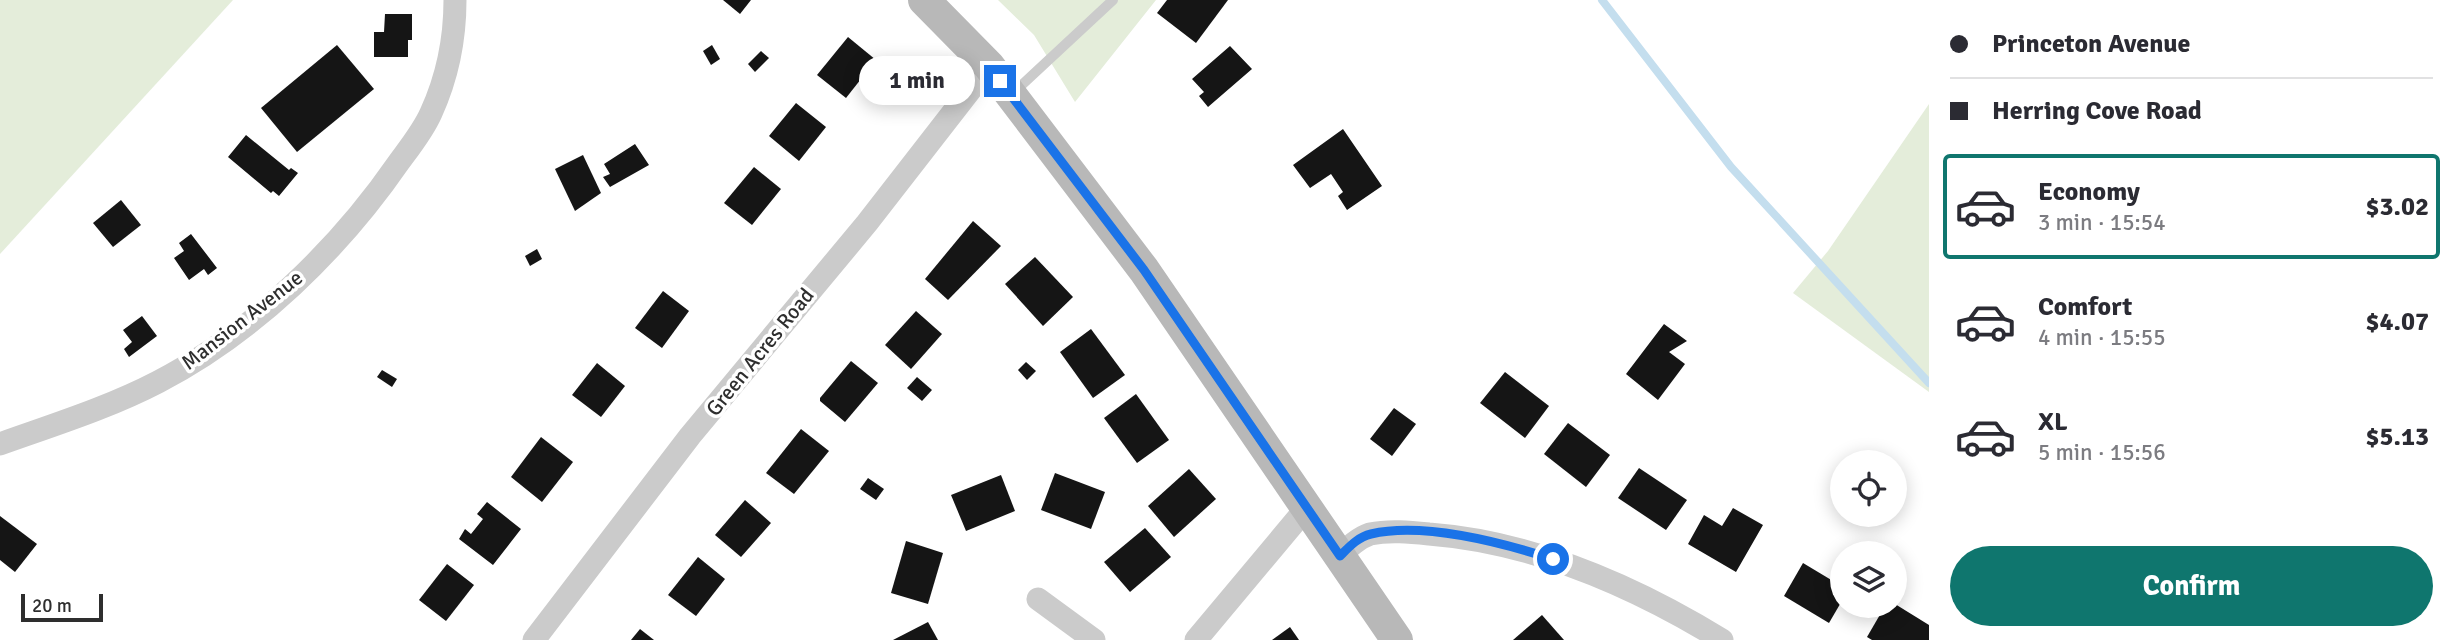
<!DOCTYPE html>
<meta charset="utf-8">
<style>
:root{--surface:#fff;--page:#f7f7f7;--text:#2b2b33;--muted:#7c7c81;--line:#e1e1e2;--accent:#0f766e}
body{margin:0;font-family:Signika,sans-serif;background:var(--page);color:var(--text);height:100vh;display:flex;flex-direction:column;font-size:26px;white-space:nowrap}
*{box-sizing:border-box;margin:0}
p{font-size:23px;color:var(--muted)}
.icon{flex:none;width:38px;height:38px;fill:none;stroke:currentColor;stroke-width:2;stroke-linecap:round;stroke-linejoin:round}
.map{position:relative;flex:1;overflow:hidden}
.side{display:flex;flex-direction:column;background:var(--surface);width:525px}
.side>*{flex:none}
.guide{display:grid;align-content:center;height:154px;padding:0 21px;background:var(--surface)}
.fabs{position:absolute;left:1830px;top:450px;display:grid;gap:14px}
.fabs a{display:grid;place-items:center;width:77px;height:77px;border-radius:50%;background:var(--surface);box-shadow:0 4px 18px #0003;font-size:35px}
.scale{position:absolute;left:21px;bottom:18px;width:82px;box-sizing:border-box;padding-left:7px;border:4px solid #2e2e2e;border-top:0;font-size:19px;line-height:24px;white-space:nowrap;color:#2e2e2e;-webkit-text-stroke:5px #fff;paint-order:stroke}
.end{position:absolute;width:32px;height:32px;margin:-16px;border:9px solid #1a73e8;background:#fff;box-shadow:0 0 0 4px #fff}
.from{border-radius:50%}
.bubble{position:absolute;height:49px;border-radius:24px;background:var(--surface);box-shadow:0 4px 18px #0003;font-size:23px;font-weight:800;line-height:49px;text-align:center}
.guide b{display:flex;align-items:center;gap:24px;height:66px;font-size:26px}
.guide b+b{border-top:2px solid var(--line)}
.guide i{width:18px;height:18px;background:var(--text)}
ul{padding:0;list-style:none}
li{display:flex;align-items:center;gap:21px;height:105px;margin:0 14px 10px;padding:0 7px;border:4px solid transparent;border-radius:7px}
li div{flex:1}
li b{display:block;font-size:26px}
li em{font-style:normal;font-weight:800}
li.selected{border-color:var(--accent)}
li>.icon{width:63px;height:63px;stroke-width:1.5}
.primary-button{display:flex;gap:14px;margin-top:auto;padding:14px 21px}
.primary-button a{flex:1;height:80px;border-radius:42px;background:var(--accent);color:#fff;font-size:28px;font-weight:800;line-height:80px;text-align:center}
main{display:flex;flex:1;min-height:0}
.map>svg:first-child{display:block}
.green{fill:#e4edda}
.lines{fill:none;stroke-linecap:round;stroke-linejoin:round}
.stream{stroke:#c4deee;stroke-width:8}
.building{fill:#151515}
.service{stroke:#cbcbcb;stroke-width:10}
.minor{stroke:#cbcbcb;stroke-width:23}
.secondary{stroke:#b8b8b8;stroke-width:32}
.route{stroke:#1a73e8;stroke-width:9}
.labels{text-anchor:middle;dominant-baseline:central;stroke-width:7;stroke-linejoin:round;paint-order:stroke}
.street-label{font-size:21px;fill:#2e2e2e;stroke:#fff}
</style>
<main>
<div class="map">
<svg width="1929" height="640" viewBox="0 0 1929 640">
<rect width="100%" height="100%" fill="#fff"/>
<g class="green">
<path d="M0,0H233L0,254Z"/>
<path d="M998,0H1156L1075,102L1034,35Z"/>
<path d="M1929,104V392L1793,293L1828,251Z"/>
</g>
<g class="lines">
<path class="stream" d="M1602,0L1731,167L1929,383"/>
</g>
<g class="building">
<path d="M723,0H751L740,14Z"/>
<path d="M1167,0H1228L1196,43L1157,13Z"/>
<path d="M385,14H412V40H408V57H374V32H384Z"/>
<path d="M848,37L876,60L846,98L817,75Z"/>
<path d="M337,45L374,89L297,152L261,108Z"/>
<path d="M712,45L720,59L711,65L703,51Z"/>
<path d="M1230,46L1252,69L1208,107L1199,96L1204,92L1192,79Z"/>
<path d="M761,51L769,58L755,72L748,64Z"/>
<path d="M796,103L826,127L799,161L769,136Z"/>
<path d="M1343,129L1382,186L1347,210L1338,196L1343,192L1331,174L1310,188L1293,165Z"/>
<path d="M246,135L289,170L291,168L298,173L279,196L273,191L271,193L228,157Z"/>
<path d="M635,144L649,165L610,187L603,177L610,174L604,164Z"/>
<path d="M583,155L601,193L575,211L555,169Z"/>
<path d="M754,167L781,189L752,225L724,203Z"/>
<path d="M121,200L141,225L113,247L93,223Z"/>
<path d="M973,221L1001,246L948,300L925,279Z"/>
<path d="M191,234L217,268L208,275L204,269L189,280L174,258L184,251L179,243Z"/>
<path d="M537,249L542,259L530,266L525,256Z"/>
<path d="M1035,257L1073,297L1043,326L1005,284Z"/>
<path d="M663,291L689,311L662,348L635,328Z"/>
<path d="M916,311L942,334L911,369L885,345Z"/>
<path d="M142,316L157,336L129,357L124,349L132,342L123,330Z"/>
<path d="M1664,324L1687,341L1669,352L1685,364L1658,400L1626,374Z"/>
<path d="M1091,329L1125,375L1093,398L1060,352Z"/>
<path d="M851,361L878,383L845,422L820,401V398Z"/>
<path d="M1026,362L1036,371L1027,380L1018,370Z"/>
<path d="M597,363L625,386L601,417L572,395Z"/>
<path d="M382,370L397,379L392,387L377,377Z"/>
<path d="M1505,372L1549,406L1525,438L1480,403Z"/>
<path d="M917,377L932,390L922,401L907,388Z"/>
<path d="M1136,394L1169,440L1137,463L1104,418Z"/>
<path d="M1394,408L1416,424L1392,456L1370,439Z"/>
<path d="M1568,423L1610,455L1586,487L1544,454Z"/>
<path d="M801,429L829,451L794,494L766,473Z"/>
<path d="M541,437L573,462L542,502L511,477Z"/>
<path d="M1639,468L1687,500L1666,530L1618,498Z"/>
<path d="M1189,469L1216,499L1174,537L1148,506Z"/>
<path d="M1055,473L1105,492L1091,529L1041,510Z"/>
<path d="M1001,475L1015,511L966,531L951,495Z"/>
<path d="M868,478L884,489L876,500L860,489Z"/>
<path d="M745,500L771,523L741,557L715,535Z"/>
<path d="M487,502L521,529L493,565L459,539L465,529L471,534L483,519L477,514Z"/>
<path d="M1733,508L1763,525L1736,572L1688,544L1704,515L1722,526Z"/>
<path d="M0,516L37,544L15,572L0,560Z"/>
<path d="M1145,528L1171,557L1130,592L1104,562Z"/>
<path d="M906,541L943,553L928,604L891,593Z"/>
<path d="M698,557L725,579L696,616L668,595Z"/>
<path d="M1803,563L1843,587V599L1829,623L1784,596Z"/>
<path d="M447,564L474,585L446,621L419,600Z"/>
<path d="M1895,604L1929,625V640H1872L1867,637L1885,606Z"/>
<path d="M1542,615L1564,640H1513Z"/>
<path d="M928,622L938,640H893Z"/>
<path d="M1290,627L1299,640H1272Z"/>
<path d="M640,629L654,640H631Z"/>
</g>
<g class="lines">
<path class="service" d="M1013,93L1113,0"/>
<g class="minor">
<path d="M0,444C53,425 108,408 158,382C253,333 339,249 399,162C410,147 423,131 431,113C447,78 455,39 455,0"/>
<path d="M1340,556C1349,547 1358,538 1370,534C1389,530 1410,532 1429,534C1533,542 1634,586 1722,640"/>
<path d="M1038,599L1094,640"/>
<path d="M534,640L690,436L867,223L989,66"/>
<path d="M1196,640L1308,506"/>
</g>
<path class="secondary" d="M924,0L989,66L1144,270L1397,640"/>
</g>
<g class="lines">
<path class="route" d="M1000,81L1144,270L1340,556C1349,547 1358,537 1371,534C1423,522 1503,543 1553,559"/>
</g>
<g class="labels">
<g class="street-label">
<text transform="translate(242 320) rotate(-38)">Mansion Avenue</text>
<text transform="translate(760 352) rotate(-51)">Green Acres Road</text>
</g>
</g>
</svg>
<div class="fabs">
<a><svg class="icon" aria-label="locate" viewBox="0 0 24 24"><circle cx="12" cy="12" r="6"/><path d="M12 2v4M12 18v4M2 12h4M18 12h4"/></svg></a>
<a><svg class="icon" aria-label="layers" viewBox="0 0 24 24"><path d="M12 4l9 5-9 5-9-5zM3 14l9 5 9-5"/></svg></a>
</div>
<div class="scale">20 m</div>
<i class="end from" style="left:1553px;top:559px"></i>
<i class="end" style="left:1000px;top:81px"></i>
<div class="bubble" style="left:859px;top:56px;width:116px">1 min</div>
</div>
<section class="side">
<div class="guide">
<b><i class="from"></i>Princeton Avenue</b>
<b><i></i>Herring Cove Road</b>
</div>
<ul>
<li class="selected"><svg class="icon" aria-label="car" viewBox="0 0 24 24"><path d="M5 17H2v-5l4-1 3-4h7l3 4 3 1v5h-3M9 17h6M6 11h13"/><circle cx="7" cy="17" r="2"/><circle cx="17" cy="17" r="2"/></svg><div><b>Economy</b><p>3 min · 15:54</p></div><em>$3.02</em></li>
<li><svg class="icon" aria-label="car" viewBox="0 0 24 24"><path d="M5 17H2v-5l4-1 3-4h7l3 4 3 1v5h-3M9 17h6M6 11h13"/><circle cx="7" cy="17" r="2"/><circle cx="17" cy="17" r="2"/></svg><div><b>Comfort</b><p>4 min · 15:55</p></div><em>$4.07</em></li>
<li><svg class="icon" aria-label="car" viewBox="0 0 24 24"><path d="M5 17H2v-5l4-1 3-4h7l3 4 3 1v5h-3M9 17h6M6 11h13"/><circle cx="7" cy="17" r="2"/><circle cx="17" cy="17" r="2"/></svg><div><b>XL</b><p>5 min · 15:56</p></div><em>$5.13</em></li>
</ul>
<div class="primary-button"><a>Confirm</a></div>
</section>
</main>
